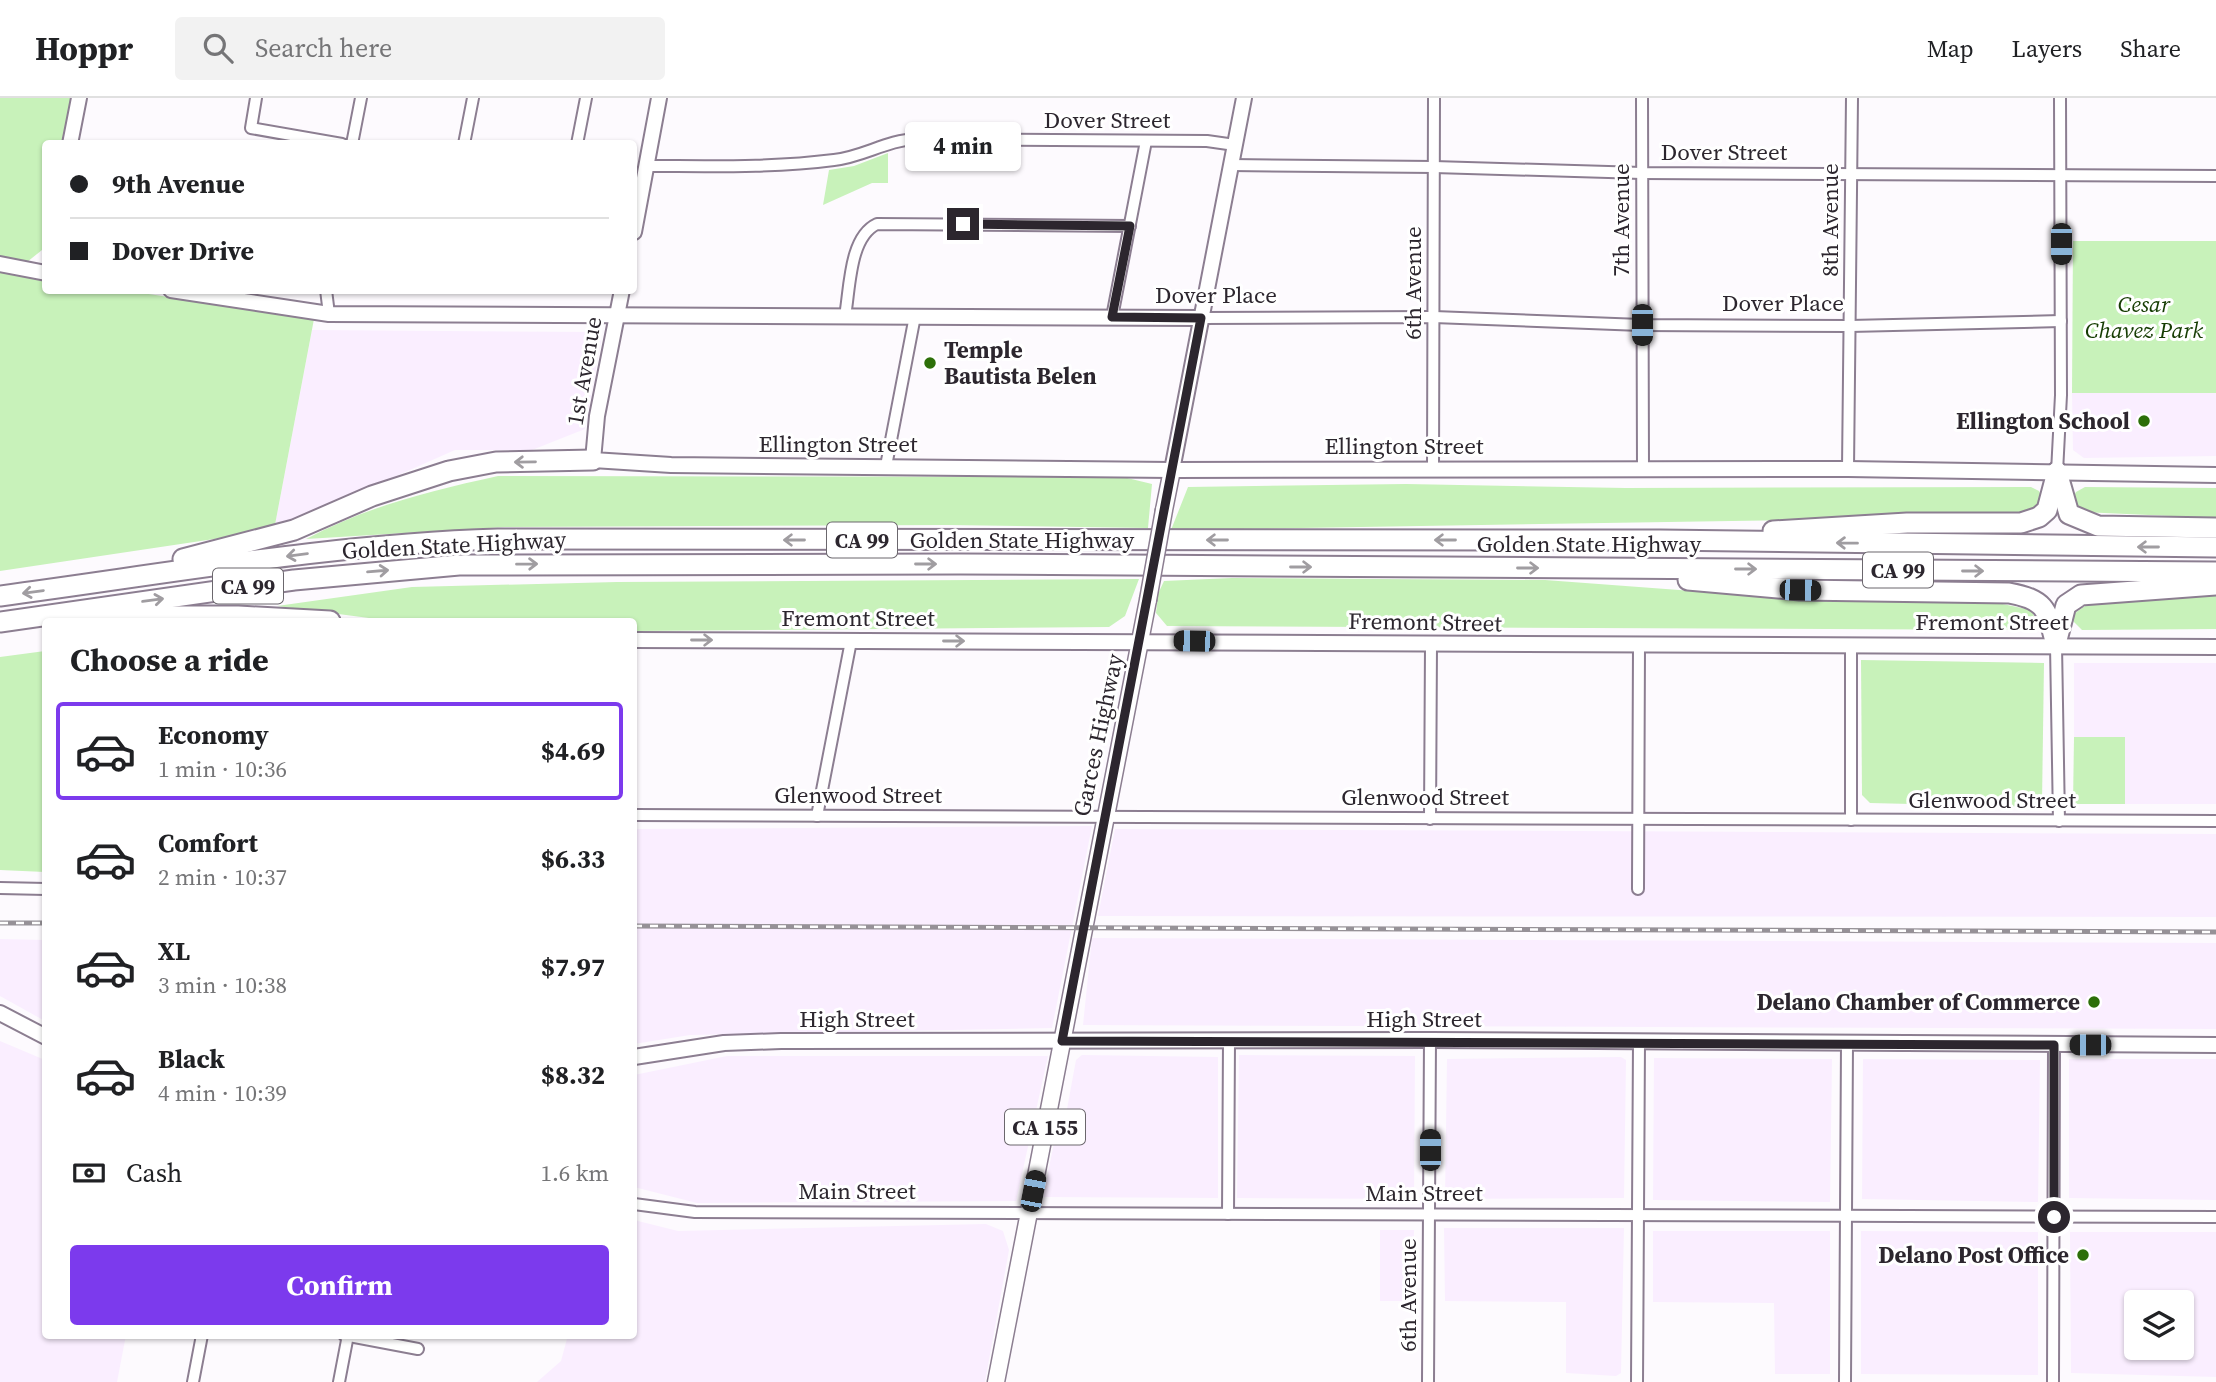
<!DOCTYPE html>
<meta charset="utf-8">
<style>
:root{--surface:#fff;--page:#f2f2f2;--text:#202124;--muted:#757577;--line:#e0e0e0;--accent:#7c3aed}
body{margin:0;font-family:"Source Serif 4",serif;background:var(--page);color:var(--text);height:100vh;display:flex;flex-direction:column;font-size:26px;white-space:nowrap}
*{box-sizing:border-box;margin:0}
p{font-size:23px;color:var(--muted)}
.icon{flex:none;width:38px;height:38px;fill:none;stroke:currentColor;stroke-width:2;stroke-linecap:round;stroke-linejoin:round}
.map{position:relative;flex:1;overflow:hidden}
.panel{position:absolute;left:42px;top:520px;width:595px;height:721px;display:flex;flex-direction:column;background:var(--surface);border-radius:7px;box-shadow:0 2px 5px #0004}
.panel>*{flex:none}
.top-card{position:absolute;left:42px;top:42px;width:595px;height:154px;border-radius:7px;box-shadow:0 2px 5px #0004;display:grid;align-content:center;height:154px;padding:0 28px;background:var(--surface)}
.tools{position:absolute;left:2124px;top:1192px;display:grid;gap:14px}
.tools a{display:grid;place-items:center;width:70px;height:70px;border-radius:7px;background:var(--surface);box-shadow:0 2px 5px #0004;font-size:35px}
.end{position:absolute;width:32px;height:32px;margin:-16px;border:9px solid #2c262e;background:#fff;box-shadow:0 0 0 4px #fff}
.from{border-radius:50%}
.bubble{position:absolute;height:49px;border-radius:7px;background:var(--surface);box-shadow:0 2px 5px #0004;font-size:23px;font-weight:700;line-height:49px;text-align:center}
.car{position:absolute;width:21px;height:42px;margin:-21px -10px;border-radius:9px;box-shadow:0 0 5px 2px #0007;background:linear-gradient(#222 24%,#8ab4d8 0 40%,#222 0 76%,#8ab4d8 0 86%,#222 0)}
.top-card b{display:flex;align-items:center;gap:24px;height:66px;font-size:26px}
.top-card b+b{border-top:2px solid var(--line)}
.top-card i{width:18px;height:18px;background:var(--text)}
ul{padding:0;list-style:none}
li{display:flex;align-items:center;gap:21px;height:98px;margin:0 14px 10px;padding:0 14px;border:4px solid transparent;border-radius:7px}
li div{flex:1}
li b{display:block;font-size:26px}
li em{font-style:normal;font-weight:700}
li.selected{border-color:var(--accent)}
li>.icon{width:63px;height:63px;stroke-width:1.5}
h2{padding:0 28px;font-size:32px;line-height:84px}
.pay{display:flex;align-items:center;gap:18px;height:77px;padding:0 28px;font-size:26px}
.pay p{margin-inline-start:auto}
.action{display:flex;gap:14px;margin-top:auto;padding:14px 28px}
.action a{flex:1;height:80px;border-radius:7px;background:var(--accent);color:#fff;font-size:28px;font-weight:700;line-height:80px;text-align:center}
header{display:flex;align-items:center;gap:42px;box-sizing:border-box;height:98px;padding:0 35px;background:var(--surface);border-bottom:2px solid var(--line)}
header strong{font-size:33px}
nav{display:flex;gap:38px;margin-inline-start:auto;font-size:24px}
.search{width:490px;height:63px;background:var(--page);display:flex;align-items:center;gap:18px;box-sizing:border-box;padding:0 24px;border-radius:7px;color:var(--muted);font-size:26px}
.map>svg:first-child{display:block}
.built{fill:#faeeff;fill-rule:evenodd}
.green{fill:#c8f2ba}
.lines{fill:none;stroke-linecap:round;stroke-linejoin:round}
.street-casing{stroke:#8c7e91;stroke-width:14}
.secondary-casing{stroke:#8c7e91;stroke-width:18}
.primary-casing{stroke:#8c7e91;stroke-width:19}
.highway-casing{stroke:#8c7e91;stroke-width:23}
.street{stroke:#fff;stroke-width:10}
.secondary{stroke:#fff;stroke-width:14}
.primary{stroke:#fff;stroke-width:16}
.highway{stroke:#fff;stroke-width:19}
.rail-casing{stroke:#969197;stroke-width:5}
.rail{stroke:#fff;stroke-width:2.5;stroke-dasharray:8;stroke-linecap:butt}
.primary-bridge-casing{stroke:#8c7e91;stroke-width:19;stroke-linecap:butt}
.primary-bridge{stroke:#fff;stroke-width:16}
.oneway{stroke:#a09da1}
.route{stroke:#2c262e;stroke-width:9}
.poi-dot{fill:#2d6f09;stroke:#fff;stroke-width:2.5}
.labels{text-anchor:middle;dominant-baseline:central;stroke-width:6;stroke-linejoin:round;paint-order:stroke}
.shield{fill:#fff;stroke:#6b676d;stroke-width:2}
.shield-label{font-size:21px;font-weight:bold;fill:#2c262e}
.street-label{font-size:23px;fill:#2c262e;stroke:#fff}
.park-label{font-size:23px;font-style:italic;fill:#153c02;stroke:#fff}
.poi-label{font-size:23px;font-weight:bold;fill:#2c262e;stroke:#fff;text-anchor:end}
</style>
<header>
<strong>Hoppr</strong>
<div class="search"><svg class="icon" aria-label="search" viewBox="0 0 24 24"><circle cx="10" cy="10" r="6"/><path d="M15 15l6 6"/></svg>Search here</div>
<nav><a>Map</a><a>Layers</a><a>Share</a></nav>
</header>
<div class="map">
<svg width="2216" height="1284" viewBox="0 0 2216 1284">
<rect width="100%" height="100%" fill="#fdfafe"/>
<g class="built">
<path d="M312,232L594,234L601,243L585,331L532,352H455L274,432Z"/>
<path d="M2072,295H2216V358L2084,360L2073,352Z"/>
<path d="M2074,565H2216V706H2125V639H2074Z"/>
<path d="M1092,728L1052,930L690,937L634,946V731Z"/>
<path d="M1115,731L2216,736V819L1098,818Z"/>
<path d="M1092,840L2216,845V931L1083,927Z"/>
<path d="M0,841L45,842V923L0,898Z"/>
<path d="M0,943L45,962L46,1237H126L117,1284H0Z"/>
<path d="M1082,957L1218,959V1100L1043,1099L1056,1035L1065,1022L1076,962Z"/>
<path d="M1239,957L1415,958L1414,1101L1237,1100Z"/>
<path d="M727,958H1048L1016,1103L697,1105L634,1089V977Z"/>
<path d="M1621,959L1626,962L1624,1100L1445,1101L1447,961Z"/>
<path d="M1654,960L1832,961L1830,1104L1653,1102Z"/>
<path d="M1863,961L2040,962L2038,1104L1862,1101Z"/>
<path d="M2069,961H2216V1102L2069,1100Z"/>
<path d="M634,1122L678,1133L986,1126L1003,1133L1009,1152L985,1284H537L561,1263L568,1237H634Z"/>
<path d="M1444,1130H1624L1621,1275L1616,1278L1566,1275V1204L1445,1203Z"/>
<path d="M1380,1132H1414L1413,1203H1380Z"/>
<path d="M1653,1133H1830V1276H1775L1774,1205L1653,1204Z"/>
<path d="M1861,1133L2038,1134V1277L1861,1276Z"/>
<path d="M2070,1134H2216V1279L2071,1275ZM2137,1204H2182V1250H2137Z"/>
</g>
<g class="green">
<path d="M0,0H71L62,45L46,46L45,133L42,152L27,164L0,161Z"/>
<path d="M888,55V85H872L823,107L829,72L854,68Z"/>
<path d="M2073,143H2216V295H2072Z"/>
<path d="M0,172L45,180L46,192L129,193L314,221L274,432L0,473Z"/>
<path d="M498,378L1123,379L1152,386L1148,430L948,427L505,429L306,441C368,408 430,393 498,378Z"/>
<path d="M1406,386L1626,390L2031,389L2039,393L2042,400C2033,419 2005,416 1986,419L1171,432L1188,389Z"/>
<path d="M2085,389L2216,390V420L2082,414L2075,410L2072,401L2076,394Z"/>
<path d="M1232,480L1545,482L1773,499L1998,505L2031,512L2035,520L2030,532L1167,528L1156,515L1158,496L1164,483Z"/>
<path d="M1139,481L1125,518L1109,529L634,533V523H392L277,508L412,489L617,484Z"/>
<path d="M2216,496V531L2082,532L2073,523L2075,515L2088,506Z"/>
<path d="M45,553V774L0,772V559Z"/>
<path d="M1861,562L2044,565L2042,705L2035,709L1870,705L1862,697Z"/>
<path d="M2074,639H2125V706H2073Z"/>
</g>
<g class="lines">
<g class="street-casing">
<g id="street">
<path d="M256,0L251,30L342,46"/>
<path d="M1642,0L1643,371"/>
<path d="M352,46L361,0"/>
<path d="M464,46L473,0"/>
<path d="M577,46L586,0"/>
<path d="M1231,67L1434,69L1642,75L2216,78"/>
<path d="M646,68C709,68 771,70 834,62C863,59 887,42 916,41L1207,43L1235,47"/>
<path d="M326,192L329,216"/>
<path d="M845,218C850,191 849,139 877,126L1130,128"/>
<path d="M1112,219L1146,43"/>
<path d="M1201,220L1434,219L1641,227L1850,228L2061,223"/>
<path d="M886,368L915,218"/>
<path d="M1433,371L1434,0"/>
<path d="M1848,371L1852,0"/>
<path d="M2057,374L2061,297L2060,0"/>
<path d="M2056,547L2059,723"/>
<path d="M634,717L2216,723"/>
<path d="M817,718L851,543"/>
<path d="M1430,721L1431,547"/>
<path d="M1851,722V546"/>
<path d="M0,790L46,791"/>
<path d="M1638,791L1639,548"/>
<path d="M634,1106L695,1114L2216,1119"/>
<path d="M1228,1116L1229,943"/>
<path d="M344,1237L418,1251"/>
<path d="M193,1284L202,1237"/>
<path d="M339,1284L348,1237"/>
<path d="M1428,1284L1430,942"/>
<path d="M1637,1284L1639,944"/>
<path d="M1845,1284L1847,946"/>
<path d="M2053,1284L2054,947"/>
</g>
</g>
<g class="secondary-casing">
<g id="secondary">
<path d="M70,46L79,0"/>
<path d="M634,134L659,0"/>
<path d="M0,166L46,175"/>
<path d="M171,192L329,216L1201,220"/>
<path d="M622,192L597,318L593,362L671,367L1172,372L1848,371L2216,377"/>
<path d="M1172,372L1244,0"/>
<path d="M634,542L2216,549"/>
<path d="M0,915L46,939"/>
<path d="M634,959L724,945L781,943L1430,942L2216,947"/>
</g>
</g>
<g class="primary-casing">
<g id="primary">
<path d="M1164,412L1172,372"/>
<path d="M996,1284L1148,502"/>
</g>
</g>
<g class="highway-casing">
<g id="highway">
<path d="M2057,374L2069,416L2098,428L2216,430"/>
<path d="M1773,433L1907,425H2021L2039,419L2047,412L2057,374"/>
<path d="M183,461L294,432L372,398L449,373L496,364L593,362"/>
<path d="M1688,482L1800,492L2009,495C2047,502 2047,512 2056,547"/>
<path d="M0,498C166,476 330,446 498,441L1660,442L2216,449"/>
<path d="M101,518H238L330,523"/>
<path d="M0,524L294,482L459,467L960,466L2216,474"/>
<path d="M2057,542L2066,507L2081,497L2216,487"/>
</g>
</g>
<use href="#street" class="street"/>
<use href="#secondary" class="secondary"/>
<use href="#primary" class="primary"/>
<use href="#highway" class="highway"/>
<g class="rail-casing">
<g id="rail">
<path d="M0,825H46"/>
<path d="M634,828L2216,834"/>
</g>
</g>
<use href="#rail" class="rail"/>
<g class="primary-bridge-casing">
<path id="primary-bridge" d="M1148,502L1164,412"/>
</g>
<use href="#primary-bridge" class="primary-bridge"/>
</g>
<defs><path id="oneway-shaft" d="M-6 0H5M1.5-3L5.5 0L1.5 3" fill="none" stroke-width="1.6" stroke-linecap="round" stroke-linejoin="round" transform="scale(1.75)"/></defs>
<g class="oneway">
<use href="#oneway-shaft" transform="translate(525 364) rotate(179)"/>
<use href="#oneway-shaft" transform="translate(794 442) rotate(-180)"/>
<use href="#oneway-shaft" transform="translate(1217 442) rotate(-180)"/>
<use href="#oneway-shaft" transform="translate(1445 442) rotate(-180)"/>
<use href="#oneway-shaft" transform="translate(1847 445) rotate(-179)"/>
<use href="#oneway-shaft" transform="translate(2148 449) rotate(-180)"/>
<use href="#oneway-shaft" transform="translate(297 457) rotate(173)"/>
<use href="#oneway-shaft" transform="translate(527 466) rotate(-1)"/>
<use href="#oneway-shaft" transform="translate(926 466)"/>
<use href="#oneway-shaft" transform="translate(1301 469)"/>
<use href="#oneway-shaft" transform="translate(1528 470)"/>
<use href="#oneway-shaft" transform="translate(1746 471)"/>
<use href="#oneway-shaft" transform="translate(378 473) rotate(-5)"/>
<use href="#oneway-shaft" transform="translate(1973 473)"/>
<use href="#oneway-shaft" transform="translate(33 494) rotate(172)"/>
<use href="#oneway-shaft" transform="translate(153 502) rotate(-8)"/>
<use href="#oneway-shaft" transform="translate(702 542)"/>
<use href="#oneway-shaft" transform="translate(954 543)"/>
</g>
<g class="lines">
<path class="route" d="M963,126L1130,128L1112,219L1201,220L1062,943L2054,947V1119"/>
</g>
<g class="poi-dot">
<circle cx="930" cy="265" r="7"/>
<circle cx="2144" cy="323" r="7"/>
<circle cx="2094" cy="904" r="7"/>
<circle cx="2083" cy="1157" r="7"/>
</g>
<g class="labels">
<g class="shield">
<rect x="827" y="424.5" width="70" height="35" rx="5"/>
<rect x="1863" y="454.5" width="70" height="35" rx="5"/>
<rect x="213" y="470.5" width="70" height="35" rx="5"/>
<rect x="1005" y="1011.5" width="80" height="35" rx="5"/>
</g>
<g class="shield-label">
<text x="862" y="442">CA 99</text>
<text x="1898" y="472">CA 99</text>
<text x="248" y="488">CA 99</text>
<text x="1045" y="1029">CA 155</text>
</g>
<g class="street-label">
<text x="1107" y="22">Dover Street</text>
<text x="1724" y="54">Dover Street</text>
<text transform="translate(1621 122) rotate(-90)">7th Avenue</text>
<text transform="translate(1830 122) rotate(-90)">8th Avenue</text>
<text transform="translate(1413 185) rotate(-90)">6th Avenue</text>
<text x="1216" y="197">Dover Place</text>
<text x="1783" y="205">Dover Place</text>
<text transform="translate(584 273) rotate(-80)">1st Avenue</text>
<text x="838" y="346">Ellington Street</text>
<text x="1404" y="348">Ellington Street</text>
<text x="1022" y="442">Golden State Highway</text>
<text x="1589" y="446">Golden State Highway</text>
<text transform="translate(454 447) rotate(-3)">Golden State Highway</text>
<text x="858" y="520">Fremont Street</text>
<text transform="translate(1425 524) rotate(1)">Fremont Street</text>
<text x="1992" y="524">Fremont Street</text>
<text transform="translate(1098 637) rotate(-78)">Garces Highway</text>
<text x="858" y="697">Glenwood Street</text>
<text x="1425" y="699">Glenwood Street</text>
<text x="1992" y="702">Glenwood Street</text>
<text x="857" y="921">High Street</text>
<text x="1424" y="921">High Street</text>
<text x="857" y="1093">Main Street</text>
<text x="1424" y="1095">Main Street</text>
<text transform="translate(1408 1197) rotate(-90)">6th Avenue</text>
</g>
<g class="park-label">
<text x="2144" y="206">Cesar<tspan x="2144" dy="26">Chavez Park</tspan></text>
</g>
<g class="poi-label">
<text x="944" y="252" text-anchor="start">Temple<tspan x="944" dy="26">Bautista Belen</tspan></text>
<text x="2130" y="323">Ellington School</text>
<text x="2080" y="904">Delano Chamber of Commerce</text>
<text x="2069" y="1157">Delano Post Office</text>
</g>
</g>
</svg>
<div class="tools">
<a><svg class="icon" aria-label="layers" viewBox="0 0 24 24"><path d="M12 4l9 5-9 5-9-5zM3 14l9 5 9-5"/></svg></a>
</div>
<i class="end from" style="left:2054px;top:1119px"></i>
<i class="end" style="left:963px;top:126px"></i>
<div class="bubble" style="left:905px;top:24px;width:116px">4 min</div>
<i class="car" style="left:2061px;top:146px;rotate:180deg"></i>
<i class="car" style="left:1642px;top:227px;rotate:180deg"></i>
<i class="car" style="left:1800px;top:492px;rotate:91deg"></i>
<i class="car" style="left:1194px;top:543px;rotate:271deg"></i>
<i class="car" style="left:2090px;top:947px;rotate:270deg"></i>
<i class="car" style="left:1430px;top:1052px;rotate:0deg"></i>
<i class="car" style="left:1033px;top:1093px;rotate:11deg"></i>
<div class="top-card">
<b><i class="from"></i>9th Avenue</b>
<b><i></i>Dover Drive</b>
</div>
<section class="panel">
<h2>Choose a ride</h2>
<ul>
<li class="selected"><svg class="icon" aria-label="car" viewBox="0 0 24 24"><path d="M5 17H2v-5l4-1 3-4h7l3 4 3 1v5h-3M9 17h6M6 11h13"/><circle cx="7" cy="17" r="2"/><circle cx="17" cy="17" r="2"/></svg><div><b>Economy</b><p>1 min · 10:36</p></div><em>$4.69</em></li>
<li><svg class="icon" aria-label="car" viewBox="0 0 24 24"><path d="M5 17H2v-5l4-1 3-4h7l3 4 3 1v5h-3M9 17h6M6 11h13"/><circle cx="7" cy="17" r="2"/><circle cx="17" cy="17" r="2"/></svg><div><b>Comfort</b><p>2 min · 10:37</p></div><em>$6.33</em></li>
<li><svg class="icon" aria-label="car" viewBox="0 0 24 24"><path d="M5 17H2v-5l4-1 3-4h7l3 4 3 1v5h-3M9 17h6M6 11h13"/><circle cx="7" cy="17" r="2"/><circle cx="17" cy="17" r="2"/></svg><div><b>XL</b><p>3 min · 10:38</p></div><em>$7.97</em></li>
<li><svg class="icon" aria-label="car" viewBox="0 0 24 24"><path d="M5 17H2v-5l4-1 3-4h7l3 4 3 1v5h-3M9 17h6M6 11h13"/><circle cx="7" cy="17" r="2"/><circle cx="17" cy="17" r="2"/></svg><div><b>Black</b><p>4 min · 10:39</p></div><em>$8.32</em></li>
</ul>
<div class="pay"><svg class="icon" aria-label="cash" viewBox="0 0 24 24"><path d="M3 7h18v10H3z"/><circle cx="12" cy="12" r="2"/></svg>Cash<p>1.6 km</p></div>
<div class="action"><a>Confirm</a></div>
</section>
</div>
